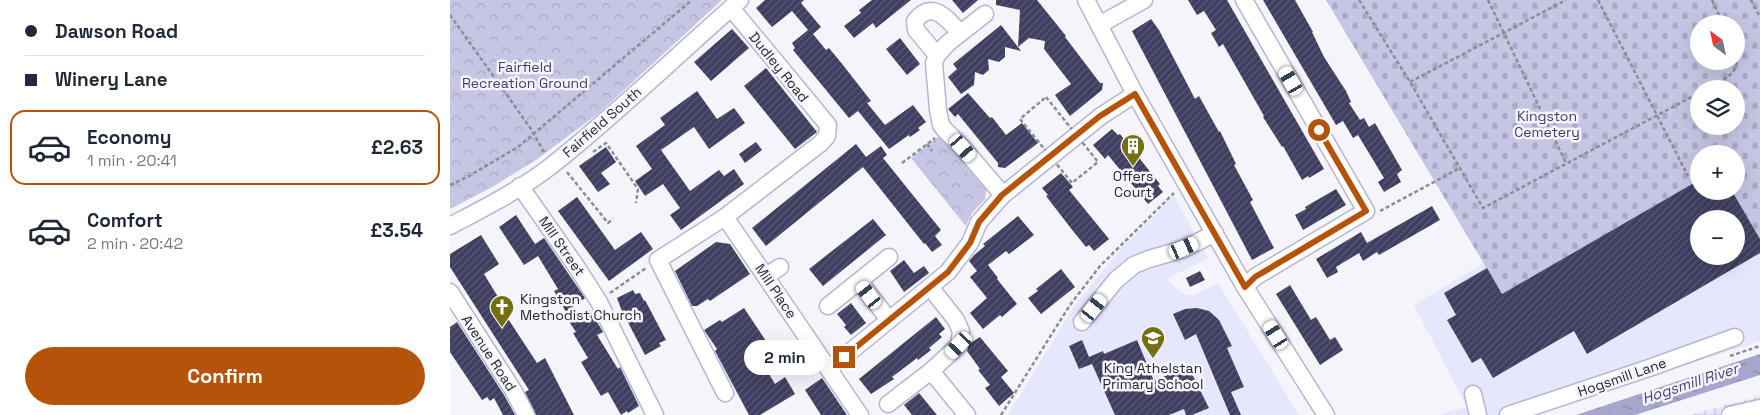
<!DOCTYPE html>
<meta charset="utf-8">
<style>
:root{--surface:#fff;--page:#f6f6f7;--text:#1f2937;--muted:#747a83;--line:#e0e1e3;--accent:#b45309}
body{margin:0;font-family:"Space Grotesk",sans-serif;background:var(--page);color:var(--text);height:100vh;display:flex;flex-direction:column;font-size:19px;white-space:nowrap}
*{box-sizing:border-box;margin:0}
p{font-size:16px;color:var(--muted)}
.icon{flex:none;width:28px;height:28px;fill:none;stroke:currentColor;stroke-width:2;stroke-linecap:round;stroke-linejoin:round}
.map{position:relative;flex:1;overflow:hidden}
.side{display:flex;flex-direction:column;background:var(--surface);width:450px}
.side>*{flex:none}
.hud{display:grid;align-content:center;height:110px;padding:0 25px;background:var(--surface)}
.needle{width:32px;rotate:327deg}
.controls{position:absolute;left:1240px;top:15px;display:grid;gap:10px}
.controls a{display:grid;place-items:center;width:55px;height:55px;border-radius:50%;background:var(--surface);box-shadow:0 5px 20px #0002;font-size:25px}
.end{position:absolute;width:22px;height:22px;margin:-11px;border:6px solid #b45309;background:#fff;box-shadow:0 0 0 2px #fff}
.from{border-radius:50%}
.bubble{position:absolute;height:35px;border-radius:18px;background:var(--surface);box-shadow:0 5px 20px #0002;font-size:16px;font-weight:700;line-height:35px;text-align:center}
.car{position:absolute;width:15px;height:30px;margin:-15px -8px;border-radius:6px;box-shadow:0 0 4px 1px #0007;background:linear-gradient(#fff 24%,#345 0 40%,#fff 0 76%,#345 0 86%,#fff 0)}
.hud b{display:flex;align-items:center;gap:18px;height:48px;font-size:19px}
.hud b+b{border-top:1px solid var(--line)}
.hud i{width:12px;height:12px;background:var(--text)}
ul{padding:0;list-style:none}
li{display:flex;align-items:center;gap:15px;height:75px;margin:0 10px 8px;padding:0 15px;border:2px solid transparent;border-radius:15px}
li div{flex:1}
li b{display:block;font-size:19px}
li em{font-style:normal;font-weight:700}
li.active{border-color:var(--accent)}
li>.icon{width:45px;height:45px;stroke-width:1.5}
.action{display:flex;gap:10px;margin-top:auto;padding:10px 25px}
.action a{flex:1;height:58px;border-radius:30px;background:var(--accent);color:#fff;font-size:20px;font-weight:700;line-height:58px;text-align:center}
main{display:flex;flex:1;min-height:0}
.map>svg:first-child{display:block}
.built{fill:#e6e6fc;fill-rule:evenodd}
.industrial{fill:url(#industrial-grid)}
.grass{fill:#c6c5e3}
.cemetery{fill:url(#cemetery-stones);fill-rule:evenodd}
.park{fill:url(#park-crowns)}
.water{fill:url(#water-ripples)}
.building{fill:url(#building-hatch);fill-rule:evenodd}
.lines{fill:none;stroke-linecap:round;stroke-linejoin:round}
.minor-casing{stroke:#b7b6d2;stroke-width:19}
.path{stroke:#8d8d95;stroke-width:2.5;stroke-dasharray:4 2.5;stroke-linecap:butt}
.minor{stroke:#fff;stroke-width:16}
.route{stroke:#b45309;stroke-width:6}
.labels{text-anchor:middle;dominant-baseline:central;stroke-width:5;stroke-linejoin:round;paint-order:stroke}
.park-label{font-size:14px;fill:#413c6f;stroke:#f5f4fa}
.street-label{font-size:14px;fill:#272732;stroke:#f5f4fa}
.poi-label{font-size:14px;fill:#272732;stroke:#f5f4fa}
.water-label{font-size:15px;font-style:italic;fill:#4b457a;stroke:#f5f4fa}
</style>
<main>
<section class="side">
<div class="hud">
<b><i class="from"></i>Dawson Road</b>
<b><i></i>Winery Lane</b>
</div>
<ul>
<li class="active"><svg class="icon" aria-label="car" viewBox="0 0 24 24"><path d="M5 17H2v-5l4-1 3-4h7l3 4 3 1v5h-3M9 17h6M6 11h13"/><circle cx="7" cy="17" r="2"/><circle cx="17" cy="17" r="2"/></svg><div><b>Economy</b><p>1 min · 20:41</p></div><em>£2.63</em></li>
<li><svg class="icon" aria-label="car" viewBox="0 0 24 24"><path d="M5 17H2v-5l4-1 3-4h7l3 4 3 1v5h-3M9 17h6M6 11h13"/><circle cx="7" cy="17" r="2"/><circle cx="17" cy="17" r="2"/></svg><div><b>Comfort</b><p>2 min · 20:42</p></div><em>£3.54</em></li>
</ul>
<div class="action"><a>Confirm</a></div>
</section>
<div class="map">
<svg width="1310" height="415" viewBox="0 0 1310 415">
<defs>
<pattern id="industrial-grid" width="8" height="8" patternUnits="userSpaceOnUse" patternTransform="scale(1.25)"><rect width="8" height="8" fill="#e6e6fc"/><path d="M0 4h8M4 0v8" fill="none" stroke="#c5c5d8"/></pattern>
<pattern id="cemetery-stones" width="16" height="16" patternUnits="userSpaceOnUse" patternTransform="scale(1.25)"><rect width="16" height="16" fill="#c6c5e3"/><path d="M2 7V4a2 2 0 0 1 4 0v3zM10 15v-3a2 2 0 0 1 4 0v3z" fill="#aaa9c3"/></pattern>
<pattern id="park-crowns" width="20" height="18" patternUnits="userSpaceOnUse" patternTransform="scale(1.25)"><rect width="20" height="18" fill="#c6c5e3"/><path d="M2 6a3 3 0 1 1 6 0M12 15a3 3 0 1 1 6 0" fill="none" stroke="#aaa9c3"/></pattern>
<pattern id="water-ripples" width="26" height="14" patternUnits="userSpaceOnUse" patternTransform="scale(1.25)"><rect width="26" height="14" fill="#a7a6cd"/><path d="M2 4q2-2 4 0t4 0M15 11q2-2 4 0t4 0" fill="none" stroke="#8887a7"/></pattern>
<pattern id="building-hatch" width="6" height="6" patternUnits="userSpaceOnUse" patternTransform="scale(1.25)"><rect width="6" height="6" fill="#403e5f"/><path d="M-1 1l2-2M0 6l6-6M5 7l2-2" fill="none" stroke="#595873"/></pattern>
</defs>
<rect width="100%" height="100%" fill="#f5f4fa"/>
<g class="built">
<path d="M1249,191H1282L1310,239V341L1081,415H987L1017,407L964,305L1034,263L1052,294ZM1249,219H1286V256H1249Z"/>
<path d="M724,196L758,258L716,279L728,290L737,295H745L768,283L849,415H558L627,302L670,250Z"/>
</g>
<path class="industrial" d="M1310,396V415H1239L1269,407Z"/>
<path class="grass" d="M509,153L537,185L535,199L522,213L516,226L511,220L528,195L508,160Z"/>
<path class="cemetery" d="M876,0H1310V239L1282,191H1286V154H1249V180L1052,294ZM1249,24H1286V61H1249ZM1249,89H1286V126H1249Z"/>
<g class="park">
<path d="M0,0H272L149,113L86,160L44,186L0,209Z"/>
<path d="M491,134L509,153L508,161L529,187L528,195L511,220L461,158Z"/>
</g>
<path class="water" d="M1310,354V375L1185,415H1126Z"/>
<g class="building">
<path d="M315,0H354L351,3L371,27L363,34L376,50L379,48L393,65L421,101L417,103L435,125L463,105L476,122L468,128L470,130L460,137L459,135L439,149L408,111L399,118L343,50L345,48L342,43L358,30L342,11L322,27L306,8Z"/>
<path d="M422,0H461L426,28L423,23L404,38L394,26L411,13L409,10Z"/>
<path d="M502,0H528L513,13Z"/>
<path d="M546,0H587L616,36L615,37L650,83H653L652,90L620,116L605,95L621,84L594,49L595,41L579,38L568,47L570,10L546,5Z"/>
<path d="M738,0H777L874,169L859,178L858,176L852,180L833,146L832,147L813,117L814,116L773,44L769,47L761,33L766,30L754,11L747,15Z"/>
<path d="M813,0H845L863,32H862L874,57L896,91L901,102L899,103L910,120L914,118L919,127L925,123L952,170L947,174L951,182L934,192L928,182L934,178L908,135L903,138L893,121L886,125Z"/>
<path d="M701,19L709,30L745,99L749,96L769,132L770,131L786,164L784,165L803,200L800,202L824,248L802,260L682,31Z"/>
<path d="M551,25L571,51L555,47V57L549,62L538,59L539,70L533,75L525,72L524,85L511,94L498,77L507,69L503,64Z"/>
<path d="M282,29L299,48L261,81L244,62Z"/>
<path d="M450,38L470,64L457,75L436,49Z"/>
<path d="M316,68L367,132L345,149L294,86Z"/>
<path d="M247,91L267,119L284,108L295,123L259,149L244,127L211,150L240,191L269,170L274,176L284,169L294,184L231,230L220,215L230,208L213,184L195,196L185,181L202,169L186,146L215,125L210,118Z"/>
<path d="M518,93L540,118L542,117L556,135L572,123L588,143L555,168L548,167V163L508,114L505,117L498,109Z"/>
<path d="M662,129L668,135L670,134L710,184L708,186L713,192L698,204L658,155L655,159L643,145Z"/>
<path d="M306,142L312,150L295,163L289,154Z"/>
<path d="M406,144L416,157L431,146L437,155L433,158L491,230L485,236L492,245L482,252L475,243L474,244L413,167L316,246L302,228Z"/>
<path d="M156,147L166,162L151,173L160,184L148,192L129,166Z"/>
<path d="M611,173L623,187L619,190L659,239L644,251L639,245L636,247L623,231L596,196L598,195L592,188Z"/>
<path d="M1249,180V191H1282L1310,239V253L1137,354L1124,331L1043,378L1031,358L1022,363L997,320L1006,315L994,293L1037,268L1052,294ZM1249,219H1286V256H1249Z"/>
<path d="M886,189L896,205L853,230L845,215L856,209L855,207Z"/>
<path d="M127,197L165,250L191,232L203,249L159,281L108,211Z"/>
<path d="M982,206L990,220L929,255L927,252L913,261L909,253L886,267L888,272L877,278L866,259L911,232L917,243Z"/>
<path d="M66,215L85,244L94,238L135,298L116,312L104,291L108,289L88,256L74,265L49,227Z"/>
<path d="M568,216L584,235L559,254L556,251L538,265L548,278L547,279L567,304L552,317L550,315L533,329L520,313L537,298L520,277L527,271L519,261L524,255L535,246L533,244Z"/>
<path d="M423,219L436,235L373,286L359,269Z"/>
<path d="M31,235L49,264L34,274L48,297L45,299L87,363L95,358L124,415H86L75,392L79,390L0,267V254Z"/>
<path d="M266,242L280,244L300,274L260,301L258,299L247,306H242L225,271Z"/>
<path d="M454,260L464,273L474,266L479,273L454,292L440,271Z"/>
<path d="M611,269L625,287L591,314L578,298L588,291L586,289Z"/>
<path d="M750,271L755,280L740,287L736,278Z"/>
<path d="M840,285L861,320L866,317L880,340L885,337L893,350L870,365L826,294Z"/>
<path d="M183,290L185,294L190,293L194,301L195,300L216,340L209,343L211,346L195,355L171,309L167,298Z"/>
<path d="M401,303L416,323L401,335L394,327L396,325L387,314Z"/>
<path d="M294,308L316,341L306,347L315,363L313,364L325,384L335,377L345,394L310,415H299L265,351L267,349L254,330L270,320L272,322Z"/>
<path d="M747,308L759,311L769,320L782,346L777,348L794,387L781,392L791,415H780L746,334L735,340L723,314L735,309Z"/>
<path d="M140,310L153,332L147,335L168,369L170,367L189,406L178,413L177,411L171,415L158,392L151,396L131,362L138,358L123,333L126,332L118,320Z"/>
<path d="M486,317L495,329L489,334L492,337L479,348L481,350L468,360L467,358L442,377L444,379L421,394L409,379Z"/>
<path d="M7,322L54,395L65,415H53L44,398L40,401L37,397L32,400L0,352V327Z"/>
<path d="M530,337L558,371L551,377L564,393L549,406L535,388L540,385L528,370L530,369L517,351L519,344Z"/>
<path d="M632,340L639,357L653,351L654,354L687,340L704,381L738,366L759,408L742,415H736L734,409L719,415H665L642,364L629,369L619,346Z"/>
<path d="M372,378L397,415H371L355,390Z"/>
<path d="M469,393L487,415H462L454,405Z"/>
</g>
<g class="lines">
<g class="minor-casing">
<g id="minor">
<path d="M636,0L685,94L795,287L876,415"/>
<path d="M794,0L916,211L805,277L795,287"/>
<path d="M535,14L498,43L487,55L484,63L488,110L491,125L495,130L513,148L553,195"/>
<path d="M649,25L694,0"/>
<path d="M487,55L466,30L465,21C482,0 496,17 510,33"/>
<path d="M70,186L128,269L149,302L205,415"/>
<path d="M275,217L410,415"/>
<path d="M0,226C34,208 70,190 101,166C167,114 227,55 290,0"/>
<path d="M316,276L330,267"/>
<path d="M410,282L439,320"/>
<path d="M0,292L63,390L76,415"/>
<path d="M378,306L439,257"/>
<path d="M632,322L666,280L684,265L699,259L734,249L765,233"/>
<path d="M379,369L498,272L520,243L529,222L553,195L651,116L685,94"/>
<path d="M481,371L517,415"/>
<path d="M275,393L208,260L275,217L371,143L377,136L378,125L281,8"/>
<path d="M1023,394L1028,415"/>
<path d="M438,404L481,371L509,345L511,331L506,320L480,287"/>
<path d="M1058,415L1199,368L1285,337"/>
<path d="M1280,415L1310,408"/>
</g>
</g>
<g class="path">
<path d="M909,0L960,82L1033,208L1249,93"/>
<path d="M1038,0L1116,163"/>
<path d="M1148,0L1238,176"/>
<path d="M1262,0L1273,24"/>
<path d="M1301,0L1310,17"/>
<path d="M0,15L81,129L95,154"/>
<path d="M960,82L1116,0"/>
<path d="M1256,89C1271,81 1292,74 1286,53"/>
<path d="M596,97L648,162L622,183L570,119Z"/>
<path d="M477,144L482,151"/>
<path d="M143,152L156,143L188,189L186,203"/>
<path d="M452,163L485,138"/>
<path d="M117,172L158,223L163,219"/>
<path d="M0,185L19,176L68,147L242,0"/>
<path d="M930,211L1010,168"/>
<path d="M160,293L196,268"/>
<path d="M1280,356L1310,346"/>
<path d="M551,415L620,305L650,266L724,193"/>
</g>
<use href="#minor" class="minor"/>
</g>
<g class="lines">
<path class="route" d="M394,357L498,272L520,243L529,222L552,195L650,116L685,94L795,287L805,277L916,211L869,130"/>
</g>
<defs>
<g id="building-pin" transform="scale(1.25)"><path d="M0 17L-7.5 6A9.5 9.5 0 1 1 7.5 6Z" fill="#747011" stroke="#f5f4fa"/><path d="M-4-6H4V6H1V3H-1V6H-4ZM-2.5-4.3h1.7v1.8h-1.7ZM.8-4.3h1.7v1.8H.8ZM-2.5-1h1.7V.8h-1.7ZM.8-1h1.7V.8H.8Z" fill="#fff"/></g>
<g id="church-pin" transform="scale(1.25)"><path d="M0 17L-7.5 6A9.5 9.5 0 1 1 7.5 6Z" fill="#747011" stroke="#f5f4fa"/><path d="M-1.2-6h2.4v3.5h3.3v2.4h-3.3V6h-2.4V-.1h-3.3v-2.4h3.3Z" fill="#fff"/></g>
<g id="school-pin" transform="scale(1.25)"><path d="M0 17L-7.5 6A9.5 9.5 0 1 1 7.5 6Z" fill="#747011" stroke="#f5f4fa"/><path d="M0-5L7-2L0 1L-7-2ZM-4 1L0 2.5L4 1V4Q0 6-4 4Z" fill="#fff"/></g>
</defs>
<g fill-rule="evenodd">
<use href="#building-pin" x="683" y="146"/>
<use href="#church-pin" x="52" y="307"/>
<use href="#school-pin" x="703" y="338"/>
</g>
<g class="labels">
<g class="park-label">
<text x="75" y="67">Fairfield<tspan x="75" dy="16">Recreation Ground</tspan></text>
<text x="1097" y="116">Kingston<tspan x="1097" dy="16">Cemetery</tspan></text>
</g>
<g class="street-label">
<text transform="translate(329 67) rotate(51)">Dudley Road</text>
<text transform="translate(152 122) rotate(-41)">Fairfield South</text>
<text transform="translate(112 246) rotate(55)">Mill Street</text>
<text transform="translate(326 291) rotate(56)">Mill Place</text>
<text transform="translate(39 353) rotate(57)">Avenue Road</text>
<text transform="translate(1172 377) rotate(-19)">Hogsmill Lane</text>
</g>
<g class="poi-label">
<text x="683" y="176">Offers<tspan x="683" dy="16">Court</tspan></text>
<text x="70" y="299" text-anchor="start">Kingston<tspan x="70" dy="16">Methodist Church</tspan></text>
<text x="703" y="368">King Athelstan<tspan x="703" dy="16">Primary School</tspan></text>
</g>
<g class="water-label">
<text transform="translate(1240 383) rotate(-18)">Hogsmill River</text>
</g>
</g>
</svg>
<div class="controls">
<a><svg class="needle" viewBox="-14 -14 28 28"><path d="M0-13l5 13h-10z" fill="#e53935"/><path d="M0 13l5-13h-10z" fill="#747a83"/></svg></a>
<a><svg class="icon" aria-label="layers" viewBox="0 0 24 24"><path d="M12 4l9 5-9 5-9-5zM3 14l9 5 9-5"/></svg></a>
<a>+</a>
<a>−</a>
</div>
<i class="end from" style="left:869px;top:130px"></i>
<i class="end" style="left:394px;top:357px"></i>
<div class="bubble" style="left:294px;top:340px;width:82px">2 min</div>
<i class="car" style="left:841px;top:81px;rotate:330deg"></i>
<i class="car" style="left:513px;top:148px;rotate:139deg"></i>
<i class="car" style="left:734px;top:248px;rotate:66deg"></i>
<i class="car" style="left:419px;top:295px;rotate:323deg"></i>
<i class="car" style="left:644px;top:308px;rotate:39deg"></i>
<i class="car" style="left:826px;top:335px;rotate:328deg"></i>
<i class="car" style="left:509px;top:345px;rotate:223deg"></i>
</div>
</main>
